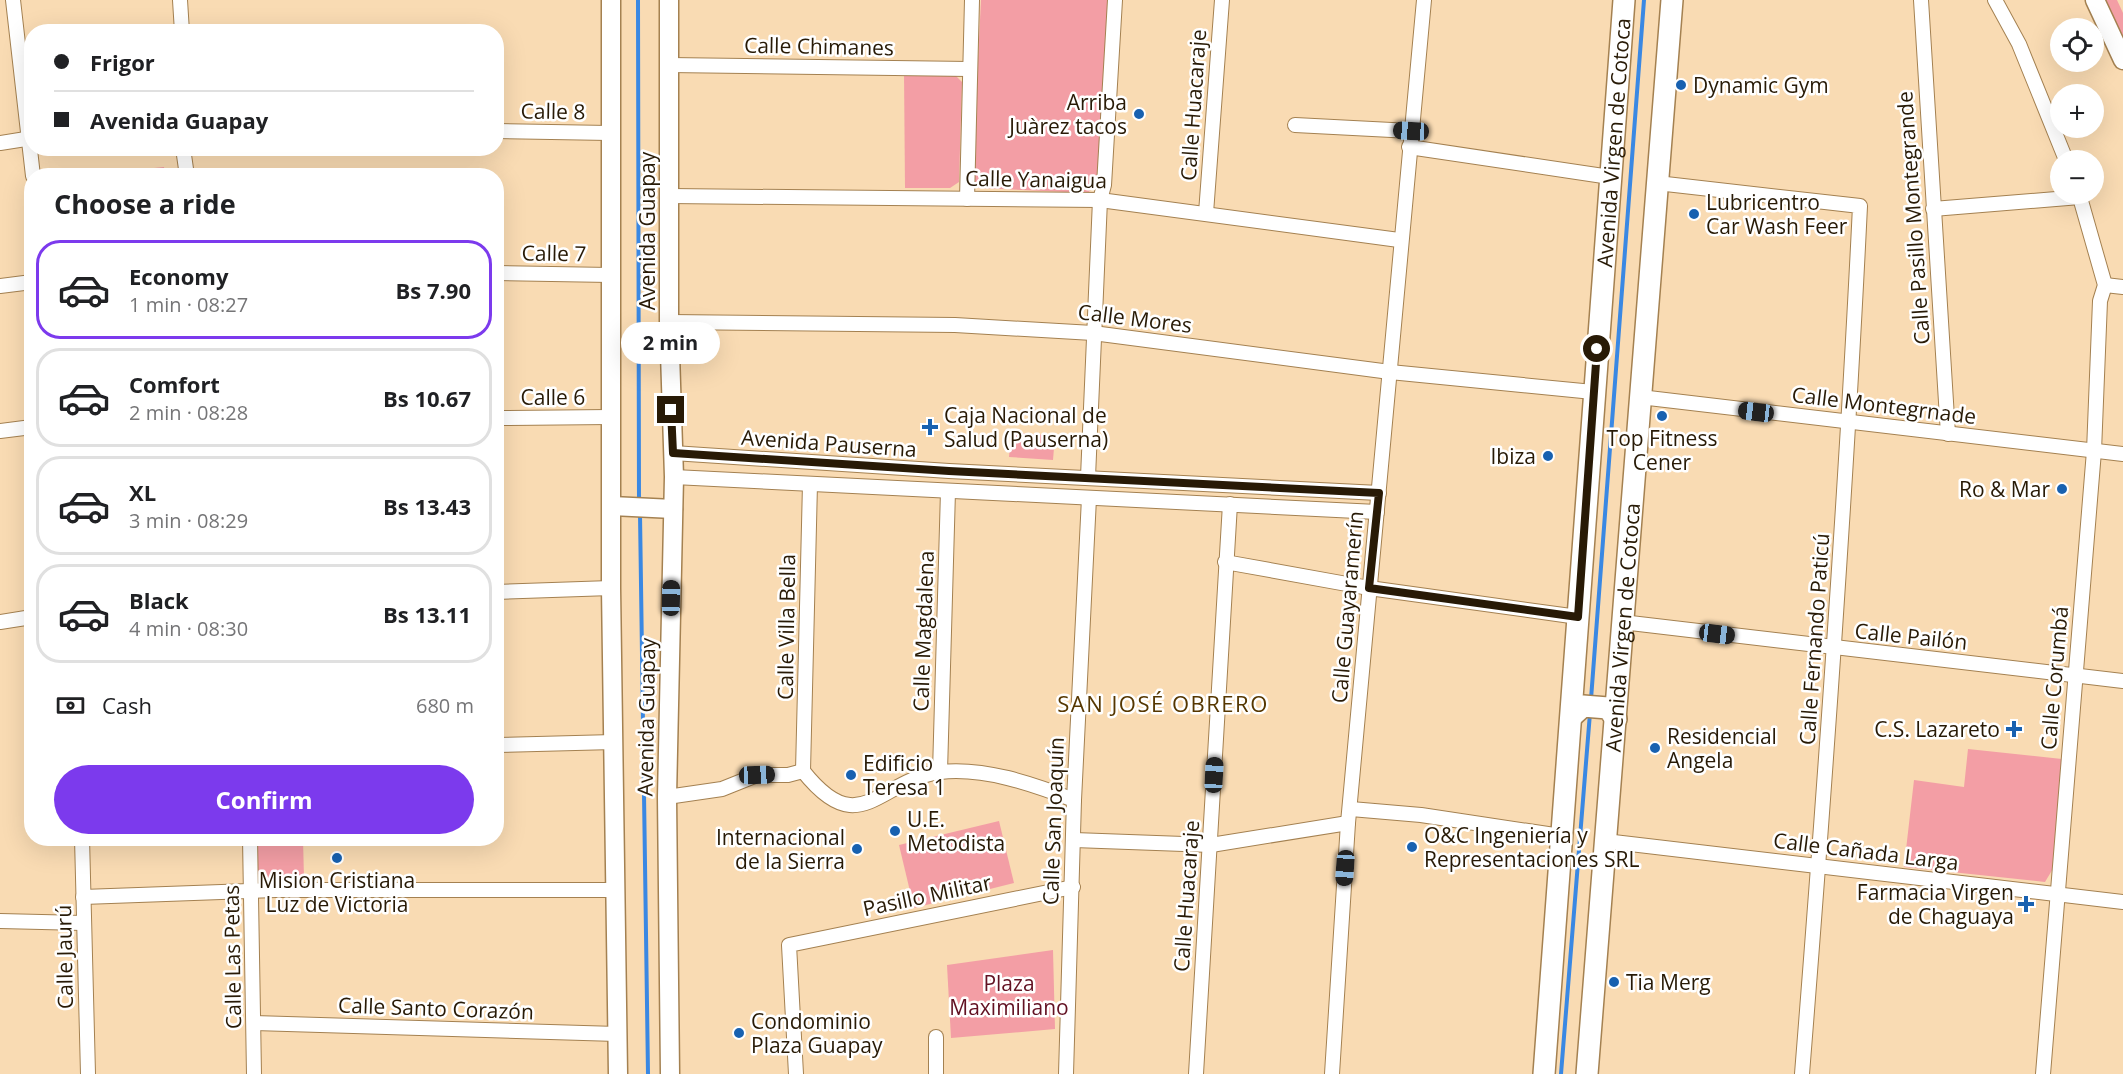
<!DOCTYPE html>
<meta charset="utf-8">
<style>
:root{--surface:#fff;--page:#f2f2f2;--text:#202124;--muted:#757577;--line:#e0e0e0;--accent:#7c3aed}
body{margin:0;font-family:"Open Sans",sans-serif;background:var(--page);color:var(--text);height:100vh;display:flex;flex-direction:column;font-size:22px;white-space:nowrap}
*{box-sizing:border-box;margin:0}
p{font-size:20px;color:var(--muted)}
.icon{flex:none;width:33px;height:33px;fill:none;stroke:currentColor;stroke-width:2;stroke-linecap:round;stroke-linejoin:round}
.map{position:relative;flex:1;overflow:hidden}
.side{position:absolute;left:24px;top:168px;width:480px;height:678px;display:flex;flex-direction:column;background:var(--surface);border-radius:24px;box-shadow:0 6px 24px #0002}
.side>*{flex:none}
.top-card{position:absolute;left:24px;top:24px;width:480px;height:132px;border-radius:24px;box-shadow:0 6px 24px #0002;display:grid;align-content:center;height:132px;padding:0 30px;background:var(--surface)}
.fabs{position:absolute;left:2050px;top:18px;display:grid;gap:12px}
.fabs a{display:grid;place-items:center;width:54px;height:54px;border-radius:50%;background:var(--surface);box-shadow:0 6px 24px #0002;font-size:30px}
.end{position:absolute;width:27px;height:27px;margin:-14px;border:8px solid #281a06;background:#fff;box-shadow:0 0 0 3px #fff}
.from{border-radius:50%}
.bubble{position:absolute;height:42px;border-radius:21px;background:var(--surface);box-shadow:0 6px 24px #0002;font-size:20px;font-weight:700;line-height:42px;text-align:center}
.car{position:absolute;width:18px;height:36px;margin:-18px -9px;border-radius:8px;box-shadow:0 0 4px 2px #0007;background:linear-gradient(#222 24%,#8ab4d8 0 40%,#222 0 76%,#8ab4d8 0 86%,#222 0)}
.top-card b{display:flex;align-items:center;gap:21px;height:57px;font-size:22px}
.top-card b+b{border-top:2px solid var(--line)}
.top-card i{width:15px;height:15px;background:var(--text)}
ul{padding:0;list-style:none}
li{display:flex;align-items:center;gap:18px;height:99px;margin:0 12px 9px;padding:0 18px;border:3px solid var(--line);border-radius:24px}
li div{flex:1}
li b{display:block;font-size:22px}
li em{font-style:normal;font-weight:700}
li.active{border-color:var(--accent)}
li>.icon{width:54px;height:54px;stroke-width:1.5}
h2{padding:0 30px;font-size:27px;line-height:72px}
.pay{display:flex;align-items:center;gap:15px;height:66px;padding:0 30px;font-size:22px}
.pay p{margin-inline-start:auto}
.action{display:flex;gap:12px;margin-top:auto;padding:12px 30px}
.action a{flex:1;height:69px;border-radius:36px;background:var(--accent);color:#fff;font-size:24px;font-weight:700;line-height:69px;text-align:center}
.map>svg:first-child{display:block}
.green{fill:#f39ea5}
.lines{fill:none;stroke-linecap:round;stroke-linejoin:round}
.stream{stroke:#3a88e3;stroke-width:4}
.street-casing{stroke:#a48151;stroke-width:16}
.secondary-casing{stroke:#a48151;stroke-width:21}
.primary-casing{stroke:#a48151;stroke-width:24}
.street{stroke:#fff;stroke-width:14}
.secondary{stroke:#fff;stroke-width:18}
.primary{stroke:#fff;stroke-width:21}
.route{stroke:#281a06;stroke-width:8}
.poi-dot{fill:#1861b0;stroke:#fff;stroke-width:2}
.labels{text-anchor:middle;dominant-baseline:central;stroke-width:5;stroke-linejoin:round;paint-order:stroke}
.street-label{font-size:21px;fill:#281a06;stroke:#fff}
.poi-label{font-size:21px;fill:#281a06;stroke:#fff;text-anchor:start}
.park-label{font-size:21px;fill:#621122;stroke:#fff}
.neighbourhood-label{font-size:22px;letter-spacing:1.5px;fill:#563700;stroke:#fff}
</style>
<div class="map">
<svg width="2123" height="1074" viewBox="0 0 2123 1074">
<rect width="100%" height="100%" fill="#f9dbb3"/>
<g class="green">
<path d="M981,0H1108L1097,182L1088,193L978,188L972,179Z"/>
<path d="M2103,0H2117L2123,13V38Z"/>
<path d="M904,73L955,75L962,82L959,182L950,188H905Z"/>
<path d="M164,167L165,175H134V170Z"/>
<path d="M1011,432L1055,436L1053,460L1009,457Z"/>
<path d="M1968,749L2062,759L2054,867L2045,882L1904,867L1914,780L1964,787Z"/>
<path d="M999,821L1014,883L914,908L899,845Z"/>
<path d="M254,839H303L304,878H262L258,874Z"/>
<path d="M1053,950L1055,1029L951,1038L947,965Z"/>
</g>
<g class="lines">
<g class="stream">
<path d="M638,0L639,503"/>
<path d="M640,514L648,1074"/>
<path d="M1591,699L1644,0"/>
<path d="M1561,1074L1590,713"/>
</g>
<g class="street-casing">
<g id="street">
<path d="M13,0L33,176"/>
<path d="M180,0L182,32"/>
<path d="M1921,0L1948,434"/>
<path d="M1995,0L2019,44L2066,160"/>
<path d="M669,65L969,69"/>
<path d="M1295,125L1411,131"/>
<path d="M496,131L609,133"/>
<path d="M0,143L32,138"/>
<path d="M1409,147L1610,177"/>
<path d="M183,148L187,176"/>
<path d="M1657,183L1860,206C1846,496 1825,785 1802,1074"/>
<path d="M669,196L1100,200L1399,240"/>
<path d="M967,199L972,0"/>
<path d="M1933,209L2080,197"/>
<path d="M1206,213L1222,0"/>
<path d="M496,273L610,275"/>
<path d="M2105,285L2123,287"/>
<path d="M0,286L32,282"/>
<path d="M669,322L955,325L1093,333L1390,372L1593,392"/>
<path d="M1640,397L2123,454"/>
<path d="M496,418L610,417"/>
<path d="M0,431L32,427"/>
<path d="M673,453L949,471L1379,493"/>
<path d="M674,477L1377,512"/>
<path d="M1088,477L1100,200L1104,185L1115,0"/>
<path d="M1225,562L1369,588L1578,617"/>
<path d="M496,592L611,588"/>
<path d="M0,622L32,617"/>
<path d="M1622,622L2123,681"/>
<path d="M496,745L614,742"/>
<path d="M803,771L810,484"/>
<path d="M940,772L948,491"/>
<path d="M667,797L722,789L757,775H788L803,771C860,843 878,780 940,772C984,767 1033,784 1074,800"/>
<path d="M1351,809L1421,815L1561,836"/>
<path d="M82,838L88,1074"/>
<path d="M250,838L254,1074"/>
<path d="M1074,840L1211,845L1348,823"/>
<path d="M1605,841L2123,902"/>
<path d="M83,897L276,890H615"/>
<path d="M0,921L83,923"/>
<path d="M254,1023L617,1034"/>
<path d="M796,1074L789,945L1073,887"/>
<path d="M936,1074V1037"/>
<path d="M1066,1074L1074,800L1089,498"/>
<path d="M1196,1074L1230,504"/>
<path d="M1332,1074L1348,823L1424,0"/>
<path d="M2043,1074L2094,451L2100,301L2105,285L2079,194"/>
</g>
</g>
<g class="secondary-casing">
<g id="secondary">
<path d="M611,0V588L618,1074"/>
<path d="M669,0V322L674,477L667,797L670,1074"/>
<path d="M2095,0L2123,60"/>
<path d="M612,506L673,509"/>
</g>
</g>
<g class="primary-casing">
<g id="primary">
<path d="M1572,716L1583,706L1608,708L1616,719"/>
<path id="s1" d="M1544,1074L1624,0"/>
<path id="s2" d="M1587,1074L1672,0"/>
</g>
</g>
<use href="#street" class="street"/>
<use href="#secondary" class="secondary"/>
<use href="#primary" class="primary"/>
</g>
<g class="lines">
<path class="route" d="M671,410L673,453L949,471L1379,493L1369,588L1578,617L1597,349"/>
</g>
<g class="poi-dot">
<circle cx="1681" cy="85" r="6"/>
<circle cx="1139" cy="114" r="6"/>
<circle cx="1694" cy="214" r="6"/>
<circle cx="1662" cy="416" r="6"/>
<path d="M927 418h6v6h6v6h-6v6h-6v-6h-6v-6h6z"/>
<circle cx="1548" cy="456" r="6"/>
<circle cx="2062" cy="489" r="6"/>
<path d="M2011 720h6v6h6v6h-6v6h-6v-6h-6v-6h6z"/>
<circle cx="1655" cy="748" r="6"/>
<circle cx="851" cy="775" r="6"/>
<circle cx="895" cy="831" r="6"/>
<circle cx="1412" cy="847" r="6"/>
<circle cx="857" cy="849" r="6"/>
<circle cx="337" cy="858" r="6"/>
<path d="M2023 895h6v6h6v6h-6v6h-6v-6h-6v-6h6z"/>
<circle cx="1614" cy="982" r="6"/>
<circle cx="739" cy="1033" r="6"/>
</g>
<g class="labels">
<g class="street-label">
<text transform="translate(819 46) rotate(1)">Calle Chimanes</text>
<text transform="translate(1193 105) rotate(-86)">Calle Huacaraje</text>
<text transform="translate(553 111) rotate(1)">Calle 8</text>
<text stroke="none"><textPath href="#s1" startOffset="934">Avenida Virgen de Cotoca</textPath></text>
<text transform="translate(1036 179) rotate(1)">Calle Yanaigua</text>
<text transform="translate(1913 218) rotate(-94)">Calle Pasillo Montegrande</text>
<text transform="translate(647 231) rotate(-90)">Avenida Guapay</text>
<text transform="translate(554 253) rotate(1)">Calle 7</text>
<text transform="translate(1135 318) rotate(7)">Calle Mores</text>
<text x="553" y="397">Calle 6</text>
<text transform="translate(1884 405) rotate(7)">Calle Montegrnade</text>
<text transform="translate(829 443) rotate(4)">Avenida Pauserna</text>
<text transform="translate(1347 607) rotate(-85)">Calle Guayaramerín</text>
<text transform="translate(786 627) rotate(-89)">Calle Villa Bella</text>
<text stroke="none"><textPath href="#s2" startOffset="448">Avenida Virgen de Cotoca</textPath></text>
<text transform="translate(923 631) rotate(-88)">Calle Magdalena</text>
<text transform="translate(1911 636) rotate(6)">Calle Pailón</text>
<text transform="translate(1814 639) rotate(-86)">Calle Fernando Paticú</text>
<text transform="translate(2054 678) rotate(-85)">Calle Corumbá</text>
<text transform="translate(646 717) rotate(-89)">Avenida Guapay</text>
<text transform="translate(1053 821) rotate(-88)">Calle San Joaquín</text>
<text transform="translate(1866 851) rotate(7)">Calle Cañada Larga</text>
<text transform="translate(927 895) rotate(-12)">Pasillo Militar</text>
<text transform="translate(1186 896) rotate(-86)">Calle Huacaraje</text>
<text transform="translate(64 957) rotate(-91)">Calle Jaurú</text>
<text transform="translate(232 957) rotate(-91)">Calle Las Petas</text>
<text transform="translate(436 1008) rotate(2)">Calle Santo Corazón</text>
</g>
<g class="poi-label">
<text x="1693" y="85">Dynamic Gym</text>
<text x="1127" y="102" text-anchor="end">Arriba<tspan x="1127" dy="24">Juàrez tacos</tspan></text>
<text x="1706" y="202">Lubricentro<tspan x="1706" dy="24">Car Wash Feer</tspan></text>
<text x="944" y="415">Caja Nacional de<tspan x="944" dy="24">Salud (Pauserna)</tspan></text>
<text x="1662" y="438" text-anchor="middle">Top Fitness<tspan x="1662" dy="24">Cener</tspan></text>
<text x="1536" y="456" text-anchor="end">Ibiza</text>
<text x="2050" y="489" text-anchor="end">Ro &amp; Mar</text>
<text x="2000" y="729" text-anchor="end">C.S. Lazareto</text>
<text x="1667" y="736">Residencial<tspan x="1667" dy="24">Angela</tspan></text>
<text x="863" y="763">Edificio<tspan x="863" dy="24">Teresa 1</tspan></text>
<text x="907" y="819">U.E.<tspan x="907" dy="24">Metodista</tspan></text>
<text x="1424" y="835">O&amp;C Ingeniería y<tspan x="1424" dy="24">Representaciones SRL</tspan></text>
<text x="845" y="837" text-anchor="end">Internacional<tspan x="845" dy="24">de la Sierra</tspan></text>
<text x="337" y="880" text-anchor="middle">Mision Cristiana<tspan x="337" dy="24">Luz de Victoria</tspan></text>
<text x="2014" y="892" text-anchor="end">Farmacia Virgen<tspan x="2014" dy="24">de Chaguaya</tspan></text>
<text x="1626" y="982">Tia Merg</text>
<text x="751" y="1021">Condominio<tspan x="751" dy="24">Plaza Guapay</tspan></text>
</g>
<g class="park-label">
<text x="1009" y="983">Plaza<tspan x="1009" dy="24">Maximiliano</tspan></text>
</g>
<g class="neighbourhood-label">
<text x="1163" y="703">SAN JOSÉ OBRERO</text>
</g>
</g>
</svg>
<div class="fabs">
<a><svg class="icon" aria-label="locate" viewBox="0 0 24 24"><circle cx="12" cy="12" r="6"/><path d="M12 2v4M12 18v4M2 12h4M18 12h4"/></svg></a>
<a>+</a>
<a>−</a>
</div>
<i class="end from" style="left:1597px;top:349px"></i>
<i class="end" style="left:671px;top:410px"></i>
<div class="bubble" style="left:621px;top:322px;width:99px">2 min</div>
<i class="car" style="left:1411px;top:131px;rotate:273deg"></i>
<i class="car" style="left:1756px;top:412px;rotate:277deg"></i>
<i class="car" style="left:671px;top:598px;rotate:1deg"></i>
<i class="car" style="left:1717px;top:634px;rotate:97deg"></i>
<i class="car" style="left:757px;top:775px;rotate:88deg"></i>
<i class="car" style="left:1214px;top:775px;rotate:3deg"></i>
<i class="car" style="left:1345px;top:868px;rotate:184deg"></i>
<div class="top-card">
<b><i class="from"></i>Frigor</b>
<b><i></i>Avenida Guapay</b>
</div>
<section class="side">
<h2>Choose a ride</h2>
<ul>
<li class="active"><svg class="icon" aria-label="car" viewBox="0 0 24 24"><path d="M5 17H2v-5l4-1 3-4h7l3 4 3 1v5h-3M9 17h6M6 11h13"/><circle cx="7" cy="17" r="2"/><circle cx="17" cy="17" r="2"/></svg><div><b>Economy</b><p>1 min · 08:27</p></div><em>Bs 7.90</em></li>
<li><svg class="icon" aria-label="car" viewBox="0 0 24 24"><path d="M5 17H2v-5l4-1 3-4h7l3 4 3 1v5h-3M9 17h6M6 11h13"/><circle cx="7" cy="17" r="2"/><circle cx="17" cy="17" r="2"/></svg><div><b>Comfort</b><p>2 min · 08:28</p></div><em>Bs 10.67</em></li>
<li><svg class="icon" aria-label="car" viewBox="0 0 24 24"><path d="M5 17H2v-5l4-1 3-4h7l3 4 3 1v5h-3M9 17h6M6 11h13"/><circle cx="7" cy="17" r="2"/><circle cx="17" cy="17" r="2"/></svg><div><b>XL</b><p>3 min · 08:29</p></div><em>Bs 13.43</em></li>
<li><svg class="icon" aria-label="car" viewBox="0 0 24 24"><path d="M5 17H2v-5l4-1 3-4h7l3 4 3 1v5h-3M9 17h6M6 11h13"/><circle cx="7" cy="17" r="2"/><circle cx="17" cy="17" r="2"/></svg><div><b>Black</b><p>4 min · 08:30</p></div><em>Bs 13.11</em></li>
</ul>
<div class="pay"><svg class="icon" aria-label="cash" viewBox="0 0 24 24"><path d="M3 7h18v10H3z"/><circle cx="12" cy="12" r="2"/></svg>Cash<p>680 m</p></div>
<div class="action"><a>Confirm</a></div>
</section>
</div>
